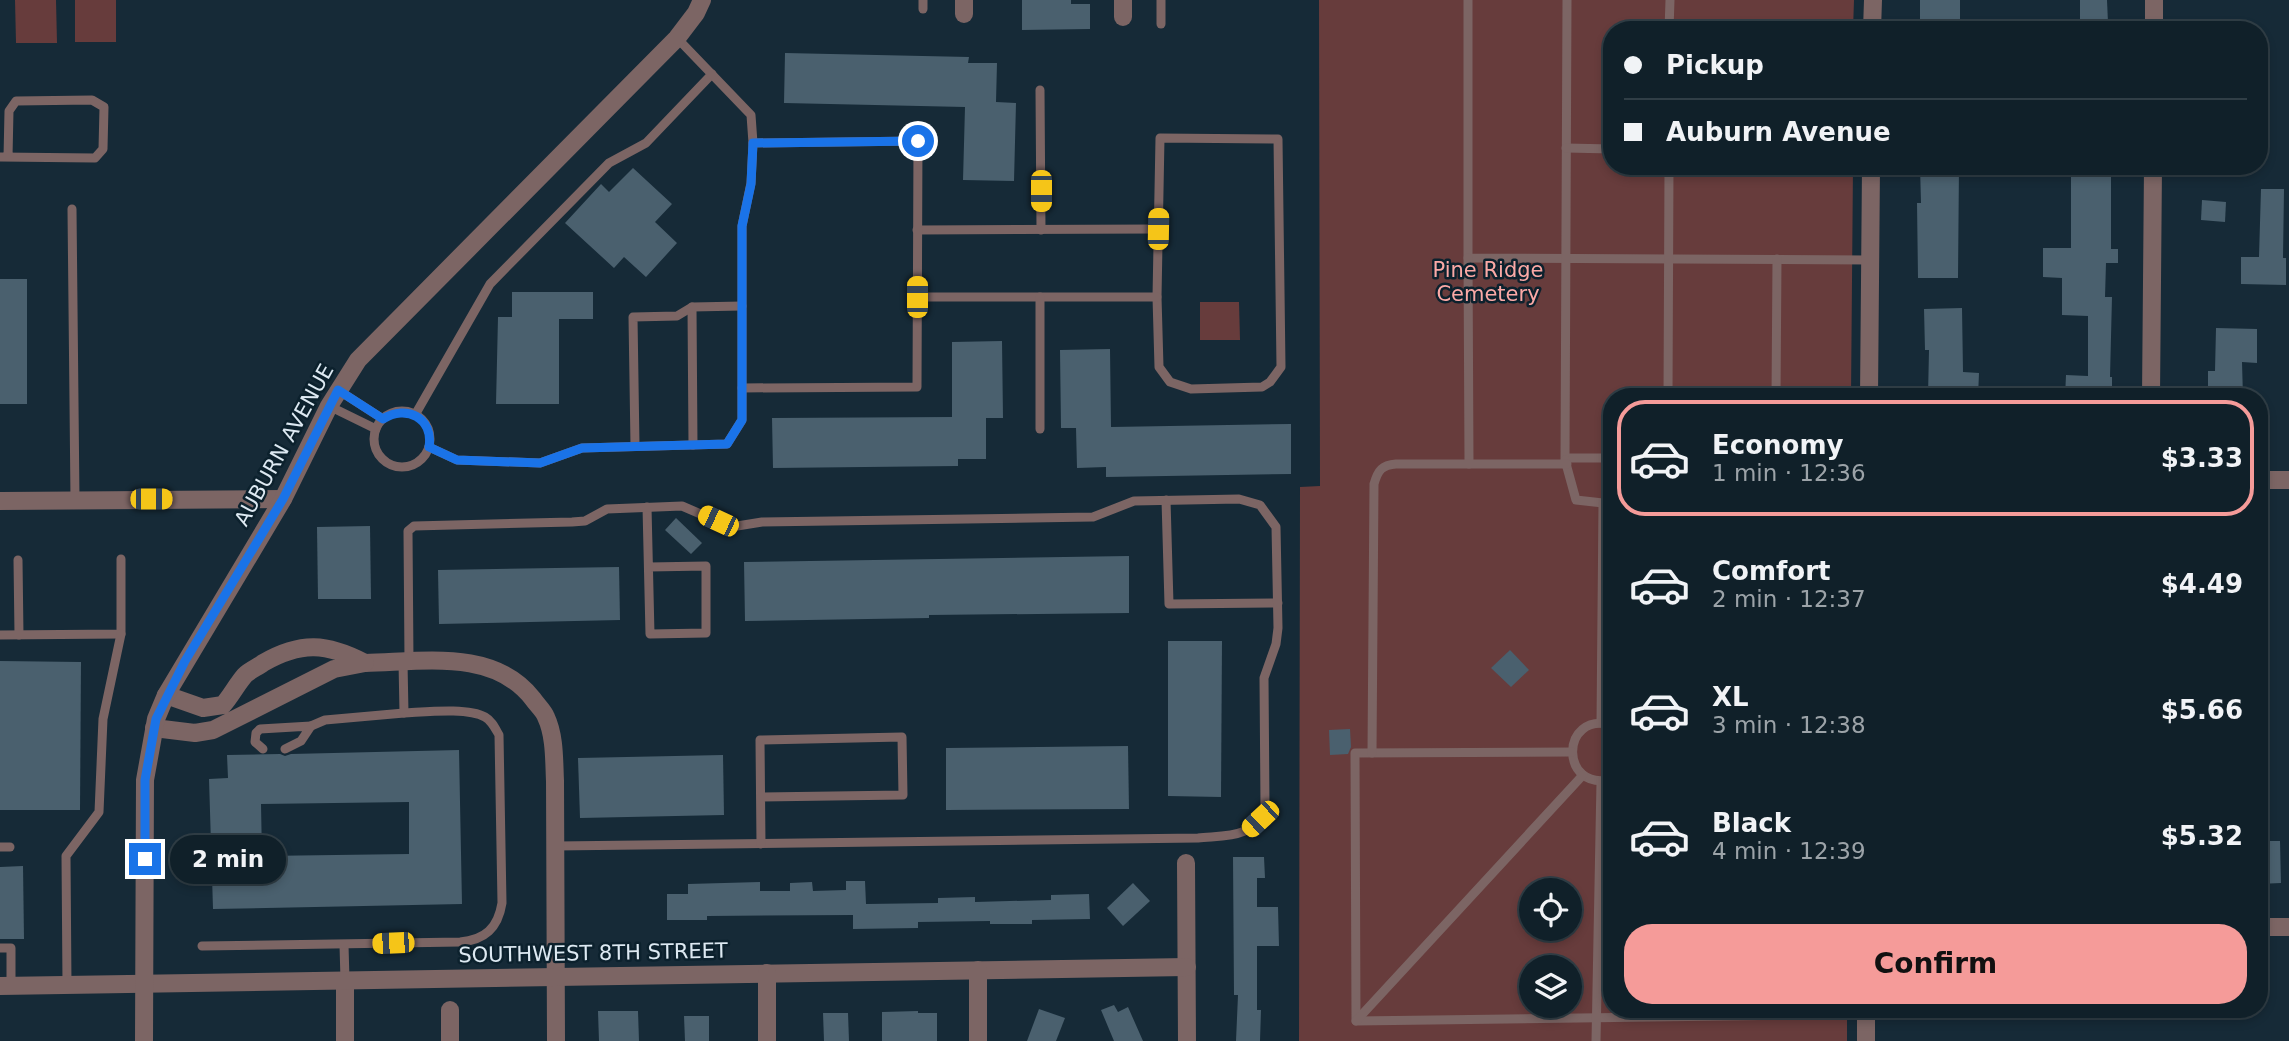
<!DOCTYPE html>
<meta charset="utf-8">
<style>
:root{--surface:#102029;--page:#192831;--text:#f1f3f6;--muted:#9ca3a8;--line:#303e46;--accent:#f59b99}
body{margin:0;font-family:"DejaVu Sans",sans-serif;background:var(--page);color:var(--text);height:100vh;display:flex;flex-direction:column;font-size:26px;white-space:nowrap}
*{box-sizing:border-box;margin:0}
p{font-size:23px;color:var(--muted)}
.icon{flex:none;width:38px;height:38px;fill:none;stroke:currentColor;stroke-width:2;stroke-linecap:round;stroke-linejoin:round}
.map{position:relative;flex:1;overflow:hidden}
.sheet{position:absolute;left:1603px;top:388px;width:665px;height:630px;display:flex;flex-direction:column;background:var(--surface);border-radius:28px;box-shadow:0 4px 10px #0003,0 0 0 2px var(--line)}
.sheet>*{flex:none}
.guide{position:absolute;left:1603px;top:21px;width:665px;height:154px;border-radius:28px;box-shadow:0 4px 10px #0003,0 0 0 2px var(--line);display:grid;align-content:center;height:154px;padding:0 21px;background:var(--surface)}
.controls{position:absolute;left:1519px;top:878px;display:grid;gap:14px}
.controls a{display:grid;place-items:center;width:63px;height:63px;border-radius:50%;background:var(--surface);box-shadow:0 4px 10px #0003,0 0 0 2px var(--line);font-size:35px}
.end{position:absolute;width:32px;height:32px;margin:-16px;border:9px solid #1a73e8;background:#fff;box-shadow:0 0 0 4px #fff}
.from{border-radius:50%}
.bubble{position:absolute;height:49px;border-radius:24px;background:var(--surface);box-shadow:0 4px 10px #0003,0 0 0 2px var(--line);font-size:23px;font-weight:800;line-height:49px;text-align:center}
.car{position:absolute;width:21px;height:42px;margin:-21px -10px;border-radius:9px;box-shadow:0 0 5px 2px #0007;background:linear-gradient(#f5c518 24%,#345 0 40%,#f5c518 0 76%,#345 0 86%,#f5c518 0)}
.guide b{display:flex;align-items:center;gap:24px;height:66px;font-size:26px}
.guide b+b{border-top:2px solid var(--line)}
.guide i{width:18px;height:18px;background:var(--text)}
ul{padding:12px 0 0;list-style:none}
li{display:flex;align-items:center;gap:21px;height:116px;margin:0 14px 10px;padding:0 7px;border:4px solid transparent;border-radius:28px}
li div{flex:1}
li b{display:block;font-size:26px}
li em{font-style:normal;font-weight:800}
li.selected{border-color:var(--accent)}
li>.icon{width:63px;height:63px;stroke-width:1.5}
.action{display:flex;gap:14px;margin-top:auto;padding:14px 21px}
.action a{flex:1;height:80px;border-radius:28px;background:var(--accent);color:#111;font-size:28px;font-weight:800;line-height:80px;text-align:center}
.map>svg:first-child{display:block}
.green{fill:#673c3c;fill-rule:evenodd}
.building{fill:#4a606e;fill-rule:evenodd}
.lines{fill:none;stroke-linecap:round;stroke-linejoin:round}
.service{stroke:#7c6564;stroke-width:9}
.minor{stroke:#7c6564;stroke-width:18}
.tertiary{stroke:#7c6564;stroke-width:18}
.route{stroke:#1a73e8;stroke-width:9}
.labels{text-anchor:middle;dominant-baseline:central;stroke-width:5;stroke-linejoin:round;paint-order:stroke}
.park-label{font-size:21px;fill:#fba9a6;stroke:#0c212d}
.street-label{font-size:21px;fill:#dde9f2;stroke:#0c212d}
</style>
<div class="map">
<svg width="2289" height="1041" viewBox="0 0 2289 1041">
<rect width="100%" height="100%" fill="#162a37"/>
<g class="green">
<path d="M15,0H56L57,43H16Z"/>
<rect x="75" y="0" width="41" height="42"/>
<path d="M1319,0H1854L1853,30H1612V166H1853L1851,397H1612V1010H1847V1041H1299L1300,487L1320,486ZM1531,891H1570V929H1531ZM1531,968H1570V1006H1531Z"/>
<path d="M1200,302H1239L1240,340H1200Z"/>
</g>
<g class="building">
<path d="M1022,0H1071V4H1090V29L1022,30Z"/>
<rect x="1920" y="0" width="40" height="25"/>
<path d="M2080,0H2107L2108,23L2080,24Z"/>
<path d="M785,53L969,57L968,63H997L996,102L1016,103L1014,181L963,180L965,107L784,103Z"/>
<path d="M1920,166H1959L1958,278H1918L1917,203H1921Z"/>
<path d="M2071,166H2111V249H2118V263H2106L2105,297H2112L2110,377H2112V397H2065L2066,375L2088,376V316L2062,315V278L2043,277V248H2071Z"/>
<path d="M633,168L672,204L655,222L677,243L646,277L624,257L614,268L565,223L601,184L609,192Z"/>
<path d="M2261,189H2284L2283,258H2286V285L2241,284V257H2259Z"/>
<path d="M2202,200L2226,202L2225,222L2201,220Z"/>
<rect x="0" y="279" width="27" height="125"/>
<path d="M512,292H593V319H559V404H496L498,317H512Z"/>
<path d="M1962,308L1963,372L1979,373L1978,397L1928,396L1929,350H1925L1924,309Z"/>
<path d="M2216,328L2257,329V363L2242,362L2243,397H2208V371H2215Z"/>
<path d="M1002,341L1003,418H986V459H958V466L773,468L772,418L952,417V342Z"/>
<path d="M1110,349L1111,427L1291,424V474L1106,477V467L1077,468L1076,428H1061L1060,350Z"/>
<path d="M676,518L702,543L691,554L665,530Z"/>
<path d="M370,526L371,599H318L317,527Z"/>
<path d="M1129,556V613L929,615V618L745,621L744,562Z"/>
<path d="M619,567L620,620L439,624L438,570Z"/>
<path d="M1168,641H1222L1221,797L1168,796Z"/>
<path d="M1510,650L1529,670L1511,687L1491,668Z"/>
<path d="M0,661L81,662L80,810H0Z"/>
<path d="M1350,729L1351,747L1348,754L1330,755L1329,730Z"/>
<path d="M1128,746L1129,809L946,810V748Z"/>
<path d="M459,750L462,904L213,909L209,779L228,778L227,755L280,754L285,756L291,754ZM409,802V854L262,856L261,804Z"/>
<path d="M723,755L724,815L580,818L578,758Z"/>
<path d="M2259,841H2280L2281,883L2259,884Z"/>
<path d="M1233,857H1264L1265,878H1257V907H1278L1279,946H1257V1010H1261L1260,1041H1236L1238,995H1234Z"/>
<path d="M23,866L24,939H0V867Z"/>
<path d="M846,881H865L866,904L938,903V898L975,897V902L1051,900V895L1089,894L1090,919L1032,920V924H990V921L918,922V928L853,929V915L707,916V920H667V894H688V884L760,882V891H790V883L812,882L813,891L846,890Z"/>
<path d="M1133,883L1150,901L1123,926L1107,908Z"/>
<path d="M1114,1005L1118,1012L1128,1007L1143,1041H1114L1101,1010Z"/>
<path d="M1039,1009L1065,1018L1056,1041H1027Z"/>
<path d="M598,1011H638L639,1041H599Z"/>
<path d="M918,1011V1013H937V1041H882V1012Z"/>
<path d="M823,1013H848L849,1041H824Z"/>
<path d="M684,1016H709V1041H685Z"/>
</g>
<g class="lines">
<g class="service">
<path d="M1468,0V258L1870,260"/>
<path d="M1567,0L1565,458H1612"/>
<path d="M923,9V0"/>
<path d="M1161,24V0"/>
<path d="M1669,30L1670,0"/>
<path d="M1040,90L1041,230"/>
<path d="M1160,138L1278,139L1281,367L1270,382L1262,387L1191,389L1170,382L1159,367L1157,297Z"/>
<path d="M1566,148L1612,149"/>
<path d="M0,157L95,158L103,149L104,107L92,100L16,101L9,111L8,157"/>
<path d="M72,209L75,500"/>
<path d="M917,230L1158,229"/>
<path d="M1468,258L1469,464"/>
<path d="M917,297H1157"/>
<path d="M1040,297V429"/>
<path d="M692,307L693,445"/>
<path d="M742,388L917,387L918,141L753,143"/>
<path d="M338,390L383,419"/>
<path d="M1668,397L1669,166"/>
<path d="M1776,397L1777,259"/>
<path d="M329,406L376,429"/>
<circle cx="402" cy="439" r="28"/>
<path d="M415,415L490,284L609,163L646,143L712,74"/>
<path d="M635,446L633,317L677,316L692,307L742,306"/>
<path d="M429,447L457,460L540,463L582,448L727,444L742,420V226L751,183L753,143L751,115L677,38"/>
<path d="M1565,460L1576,500L1612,504"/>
<path d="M1166,500L1169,604L1278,603"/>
<path d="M647,507L650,634L706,633V566L649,567"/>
<path d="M18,560L19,635"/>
<path d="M0,635L121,634V559"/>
<path d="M409,662L408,531L414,526L572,522L585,521L607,509L682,506L731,527L762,522L1093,517L1134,501L1239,499L1260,505L1276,527L1278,628L1276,644L1264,678L1265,806C1254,839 1228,835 1198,838L556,846"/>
<path d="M1601,723L1603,504"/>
<path d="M1612,725C1559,711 1560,793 1612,779"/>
<path d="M311,726L325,720L404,713"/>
<path d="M263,749L255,742L256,733L260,729L311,726L301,741L285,749"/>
<path d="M1572,752L1355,753L1356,1021L1866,1014"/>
<path d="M1372,753L1374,484C1378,470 1382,465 1396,464H1567"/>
<path d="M761,797L903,795L902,737L760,740L761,844"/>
<path d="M0,847H10"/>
<path d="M344,945L345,980"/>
<path d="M202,946L460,942C485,940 498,928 502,903L499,735C495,728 492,721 485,717C468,707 425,712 404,713L403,662"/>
<path d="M0,948H11V986"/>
<path d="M67,985L66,856L99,812L103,719L121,634"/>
<path d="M1356,1021L1583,775"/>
<path d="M1596,1041L1601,781"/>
</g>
<g class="minor">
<path d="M964,0V14"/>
<path d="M1123,0V17"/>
<path d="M1872,30L1873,0"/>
<path d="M2154,30V0"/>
<path d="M1869,397L1871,166"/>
<path d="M2151,397L2153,166"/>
<path d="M2259,480H2289"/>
<path d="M0,501L283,499"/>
<path d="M365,663C422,662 494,648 533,699C537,705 544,711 546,717C555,736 554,761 555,781L556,1041"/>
<path d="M154,728L195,733L213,730L334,669L365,663C327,643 301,641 263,663C258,667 250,670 245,675C237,684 231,696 223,705L203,708L166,695"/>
<path d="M1186,863L1187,1041"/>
<path d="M2259,927H2289"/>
<path d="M345,980V1041"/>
<path d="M0,986L1187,967"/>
<path d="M450,1010V1041"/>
<path d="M1866,1010V1041"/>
<path d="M767,1041V973"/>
<path d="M978,1041V970"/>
</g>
<path class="tertiary" d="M144,1041L145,780L156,719L166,695L283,499L329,406L358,360L677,38L696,13L702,0"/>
</g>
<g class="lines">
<path class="route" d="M145,859V780L156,719L185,661L283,499L338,390L383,419C406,404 434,418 429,447L457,460L540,463L582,448L727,444L742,420V226L751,184L753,143L918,141"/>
</g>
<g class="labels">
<g class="park-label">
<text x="1488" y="270">Pine Ridge<tspan x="1488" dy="24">Cemetery</tspan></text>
</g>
<g class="street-label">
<text transform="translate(284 445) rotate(-61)">AUBURN AVENUE</text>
<text transform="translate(593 953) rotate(-1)">SOUTHWEST 8TH STREET</text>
</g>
</g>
</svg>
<div class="controls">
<a><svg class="icon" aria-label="locate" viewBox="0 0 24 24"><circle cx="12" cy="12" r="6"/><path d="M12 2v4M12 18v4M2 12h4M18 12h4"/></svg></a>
<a><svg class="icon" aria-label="layers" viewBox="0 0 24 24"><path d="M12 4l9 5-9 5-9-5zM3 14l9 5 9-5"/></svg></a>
</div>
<i class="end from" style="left:918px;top:141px"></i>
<i class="end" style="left:145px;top:859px"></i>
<div class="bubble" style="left:170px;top:835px;width:116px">2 min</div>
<i class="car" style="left:1041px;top:191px;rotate:180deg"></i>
<i class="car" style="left:1158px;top:229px;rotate:1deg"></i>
<i class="car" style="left:917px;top:297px;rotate:0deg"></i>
<i class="car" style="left:151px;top:499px;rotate:90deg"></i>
<i class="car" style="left:718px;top:521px;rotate:295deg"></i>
<i class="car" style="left:1260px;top:819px;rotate:227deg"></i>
<i class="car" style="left:393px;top:943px;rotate:268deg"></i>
<div class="guide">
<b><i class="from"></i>Pickup</b>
<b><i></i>Auburn Avenue</b>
</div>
<section class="sheet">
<ul>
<li class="selected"><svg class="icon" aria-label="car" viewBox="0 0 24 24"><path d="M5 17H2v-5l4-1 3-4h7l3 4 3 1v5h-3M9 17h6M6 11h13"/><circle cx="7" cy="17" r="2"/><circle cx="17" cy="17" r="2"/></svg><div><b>Economy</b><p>1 min · 12:36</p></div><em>$3.33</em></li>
<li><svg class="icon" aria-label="car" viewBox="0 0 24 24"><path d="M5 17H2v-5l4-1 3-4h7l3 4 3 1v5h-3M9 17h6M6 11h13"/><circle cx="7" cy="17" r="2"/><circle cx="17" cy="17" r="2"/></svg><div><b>Comfort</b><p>2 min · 12:37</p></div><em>$4.49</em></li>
<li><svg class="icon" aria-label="car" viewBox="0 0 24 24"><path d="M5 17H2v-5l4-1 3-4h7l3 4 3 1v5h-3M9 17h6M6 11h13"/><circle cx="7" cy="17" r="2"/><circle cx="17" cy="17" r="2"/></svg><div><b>XL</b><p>3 min · 12:38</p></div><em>$5.66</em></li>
<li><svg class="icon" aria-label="car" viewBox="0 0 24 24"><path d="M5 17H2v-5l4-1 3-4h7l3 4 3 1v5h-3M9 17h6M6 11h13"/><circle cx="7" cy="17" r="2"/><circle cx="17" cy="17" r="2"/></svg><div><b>Black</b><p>4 min · 12:39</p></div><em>$5.32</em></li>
</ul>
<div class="action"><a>Confirm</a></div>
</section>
</div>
